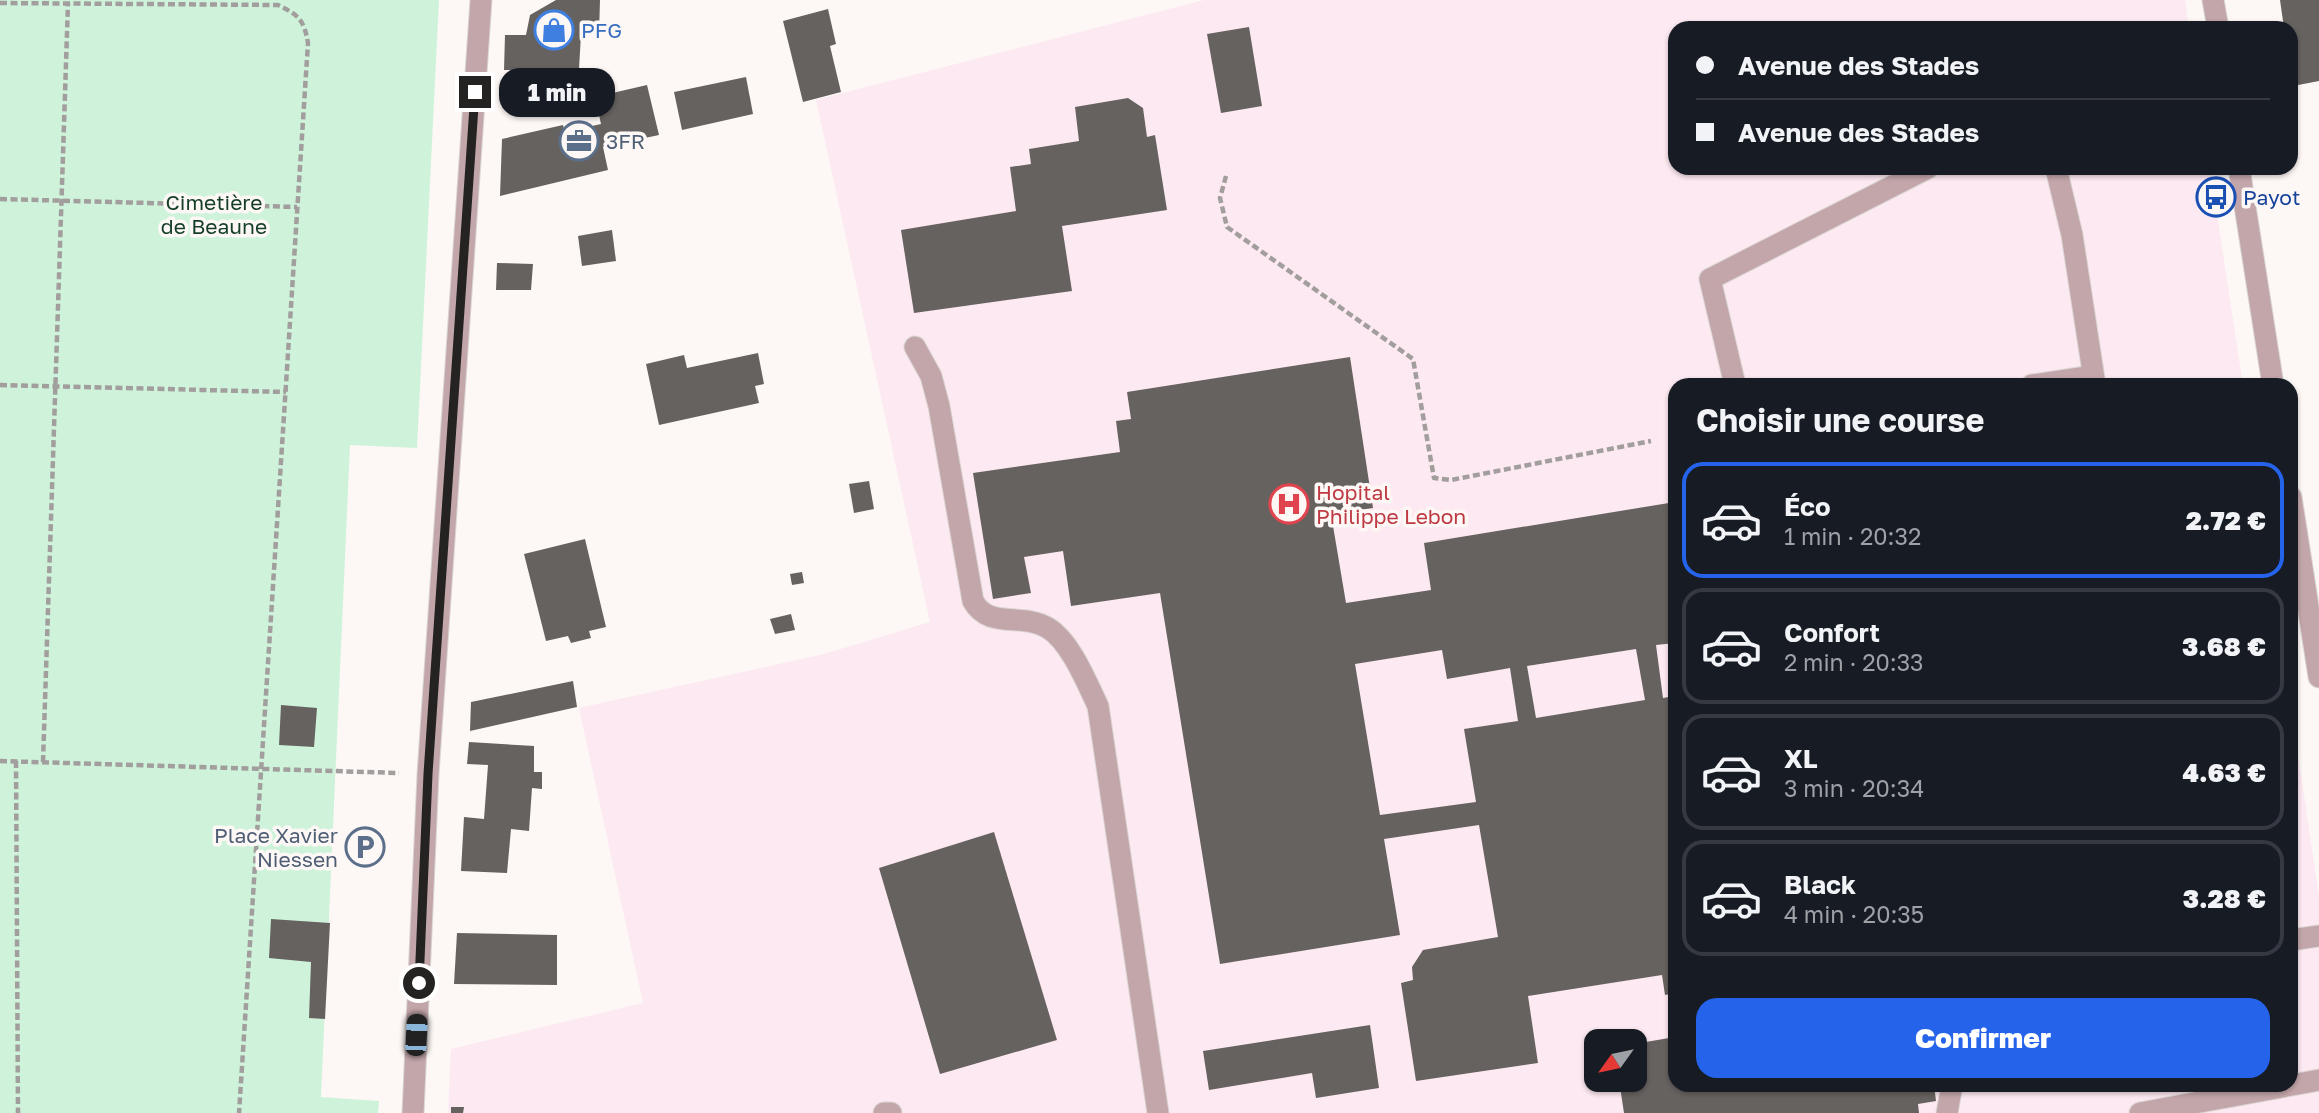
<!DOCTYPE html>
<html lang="fr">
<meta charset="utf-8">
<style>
:root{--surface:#171b24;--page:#20242c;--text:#f1f3f6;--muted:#9ea1a6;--line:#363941;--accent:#2563eb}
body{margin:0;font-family:"Golos Text",sans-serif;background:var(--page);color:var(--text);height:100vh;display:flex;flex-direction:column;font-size:26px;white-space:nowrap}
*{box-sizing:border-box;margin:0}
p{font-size:23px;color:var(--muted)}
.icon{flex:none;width:38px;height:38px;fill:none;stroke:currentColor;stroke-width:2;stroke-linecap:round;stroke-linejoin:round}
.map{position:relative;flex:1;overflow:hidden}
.sheet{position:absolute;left:1668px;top:378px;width:630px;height:714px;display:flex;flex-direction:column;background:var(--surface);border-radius:21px;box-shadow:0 2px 5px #0004}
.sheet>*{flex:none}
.hud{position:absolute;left:1668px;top:21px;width:630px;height:154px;border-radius:21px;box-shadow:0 2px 5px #0004;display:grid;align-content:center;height:154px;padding:0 28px;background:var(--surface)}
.needle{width:46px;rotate:237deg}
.buttons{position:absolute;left:1584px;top:1029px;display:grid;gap:14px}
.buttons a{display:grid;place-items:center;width:63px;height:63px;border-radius:14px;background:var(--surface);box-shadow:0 2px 5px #0004;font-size:35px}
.end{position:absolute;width:32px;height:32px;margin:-16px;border:9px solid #252322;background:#fff;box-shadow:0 0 0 4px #fff}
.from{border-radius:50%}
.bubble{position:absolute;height:49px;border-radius:21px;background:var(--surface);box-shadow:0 2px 5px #0004;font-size:23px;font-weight:800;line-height:49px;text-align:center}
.car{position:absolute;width:21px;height:42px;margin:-21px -10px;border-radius:9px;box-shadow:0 0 5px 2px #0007;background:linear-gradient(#222 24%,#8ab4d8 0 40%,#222 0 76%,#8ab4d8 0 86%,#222 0)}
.hud b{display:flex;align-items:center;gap:24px;height:66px;font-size:26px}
.hud b+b{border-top:2px solid var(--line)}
.hud i{width:18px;height:18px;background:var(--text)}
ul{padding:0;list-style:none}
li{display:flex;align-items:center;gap:21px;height:116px;margin:0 14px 10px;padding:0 14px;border:4px solid var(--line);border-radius:21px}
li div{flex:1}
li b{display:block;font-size:26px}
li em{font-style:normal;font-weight:800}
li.active{border-color:var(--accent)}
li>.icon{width:63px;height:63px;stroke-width:1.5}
h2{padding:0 28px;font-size:32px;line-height:84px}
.action{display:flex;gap:14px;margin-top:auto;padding:14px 28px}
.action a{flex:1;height:80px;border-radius:21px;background:var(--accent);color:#fff;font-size:28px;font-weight:800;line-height:80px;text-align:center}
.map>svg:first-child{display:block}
.medical{fill:#fde9f1;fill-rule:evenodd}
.green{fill:#cef3da}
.building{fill:#666260;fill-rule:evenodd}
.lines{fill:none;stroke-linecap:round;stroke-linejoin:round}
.service-casing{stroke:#dad6d4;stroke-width:23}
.minor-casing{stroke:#dad6d4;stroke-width:23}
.path{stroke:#a29e9d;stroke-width:4.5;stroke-dasharray:7 3.5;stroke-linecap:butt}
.service{stroke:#c3a6aa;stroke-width:21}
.minor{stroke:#c3a6aa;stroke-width:21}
.route{stroke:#252322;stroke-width:9}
.labels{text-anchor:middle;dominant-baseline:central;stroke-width:7;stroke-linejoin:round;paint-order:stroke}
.shop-label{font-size:21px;fill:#366cbe;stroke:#fdf8f6;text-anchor:start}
.service-label{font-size:21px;fill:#4e5e75;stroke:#fdf8f6;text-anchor:start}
.transit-label{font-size:21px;fill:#164399;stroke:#fdf8f6;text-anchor:start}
.park-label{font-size:21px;fill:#143e26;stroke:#fdf8f6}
.health-label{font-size:21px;fill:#be3a42;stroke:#fdf8f6;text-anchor:start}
</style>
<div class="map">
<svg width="2319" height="1113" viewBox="0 0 2319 1113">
<rect width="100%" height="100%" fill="#fdf8f6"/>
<path class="medical" d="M1204,0H2185L2189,28H1675V168H2210L2243,385H1675V1085H2291V707L2319,896V1113H448L451,1049L643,1003L579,708L824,654L930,622L816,100ZM1596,1041H1634V1080H1596Z"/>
<path class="green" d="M0,0H439L417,448L350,445L321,1097L379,1101L378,1113H0Z"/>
<g class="building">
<path d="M556,0H600L599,34H581L579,69L504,70L505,35H526L530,15Z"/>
<path d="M2280,0H2319V81L2293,86L2291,70V28H2284Z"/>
<path d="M828,9L836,44L830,46L841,92L803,102L783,21Z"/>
<path d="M1249,27L1262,106L1221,113L1207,34Z"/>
<path d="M746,77L753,114L682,130L674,92Z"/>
<path d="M647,85L659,135L603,147L608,170L500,196L502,139L563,125L565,132L601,124L595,97Z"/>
<path d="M1128,98L1143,108L1147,137L1155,135L1167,210L1062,226L1072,291L914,313L901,230L1016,211L1010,167L1031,164L1029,149L1079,141L1075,107Z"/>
<path d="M612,230L616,261L582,266L578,236Z"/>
<path d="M497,263L533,264L531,290H496Z"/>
<path d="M758,353L764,384L755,386L759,403L659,425L646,364L684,355L687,368Z"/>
<path d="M1350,357L1373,508L1331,514L1346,603L1431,590L1424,543L1675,502V643L1656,645L1663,698L1675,696V993L1665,995L1662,975L1528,996L1538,1063L1416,1081L1401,983L1413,980L1412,967L1423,950L1498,937L1479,825L1384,839L1400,935L1220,964L1160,593L1071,606L1063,551L1024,557L1031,593L993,599L973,473L1120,452L1116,421L1131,419L1127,392ZM1636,649L1645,700L1536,718L1527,666ZM1442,650L1447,679L1510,668L1518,721L1464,729L1476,802L1380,815L1355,664Z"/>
<path d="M869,481L874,509L854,513L849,484Z"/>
<path d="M585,539L606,627L589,631L591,638L571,643L568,636L546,641L524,554Z"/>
<path d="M802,572L804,583L792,585L790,574Z"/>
<path d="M791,614L795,630L775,634L770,619Z"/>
<path d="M573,681L577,707L470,731L471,702Z"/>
<path d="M281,705L317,708L314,747L279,745Z"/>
<path d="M469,742L534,746V772H542V789L532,788L529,831L511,829L507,873L461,871L464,817L484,819L488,765L467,764Z"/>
<path d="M994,832L1057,1040L940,1074L879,868Z"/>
<path d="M271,919L330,923L325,1019L309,1018L311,962L269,958Z"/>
<path d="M457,933L557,935V985L454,984Z"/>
<path d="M1370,1025L1379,1088L1316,1098L1312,1073L1209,1090L1203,1051Z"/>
<path d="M1675,1037V1085H1934L1936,1101L1918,1104L1919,1113H1624L1619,1080H1634V1044Z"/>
<path d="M451,1107H464L463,1113H451Z"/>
</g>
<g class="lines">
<g class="service-casing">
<g id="service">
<path d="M1710,279L1735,385"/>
<path d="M915,347L931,376L939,406L973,601C989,630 1022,612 1048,628C1070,641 1087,683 1098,706L1158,1113"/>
<path d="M2032,385L2093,376"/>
<path d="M884,1113H891"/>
<path d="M1947,1113L1952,1085"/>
</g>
</g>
<g class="minor-casing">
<g id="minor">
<path d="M2213,0L2218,28"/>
<path d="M2056,168L2072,235L2095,385"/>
<path d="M2239,168L2273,385"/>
<path d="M1710,279L1928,168"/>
<path d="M2291,497L2319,677"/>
<path d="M2291,940L2319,936"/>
<path d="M413,1113L428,774L481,0"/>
<path d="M2140,1113L2319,1080"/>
</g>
</g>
<g class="path">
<path d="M0,3L278,5C299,15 304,20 308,43L239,1113"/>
<path d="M1226,176L1220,198L1227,227L1413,359L1434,478L1451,480L1651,441"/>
<path d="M0,199L297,207"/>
<path d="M0,385L286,392"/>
<path d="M0,761L399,773"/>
<path d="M16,761L18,1113"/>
<path d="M43,762L68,3"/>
</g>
<use href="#service" class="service"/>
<use href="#minor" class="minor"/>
</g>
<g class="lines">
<path class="route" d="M419,983L428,774L475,92"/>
</g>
<defs>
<g id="shop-ring" transform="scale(2.0125)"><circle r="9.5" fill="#fdf8f6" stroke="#3f7fe0" stroke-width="1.5"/><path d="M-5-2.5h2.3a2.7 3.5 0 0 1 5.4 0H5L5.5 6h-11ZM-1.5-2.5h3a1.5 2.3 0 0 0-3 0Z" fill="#3f7fe0"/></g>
<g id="office-ring" transform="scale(2.0125)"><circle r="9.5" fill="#fdf8f6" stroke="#5c6f8a" stroke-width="1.5"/><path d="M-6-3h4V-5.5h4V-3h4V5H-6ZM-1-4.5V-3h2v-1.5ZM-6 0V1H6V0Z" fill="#5c6f8a"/></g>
<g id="bus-ring" transform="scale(2.0125)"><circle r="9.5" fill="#fdf8f6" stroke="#1a4fb4" stroke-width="1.5"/><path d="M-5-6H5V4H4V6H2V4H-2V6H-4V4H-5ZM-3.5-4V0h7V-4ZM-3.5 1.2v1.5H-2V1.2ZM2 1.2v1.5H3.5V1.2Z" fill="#1a4fb4"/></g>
<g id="hospital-ring" transform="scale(2.0125)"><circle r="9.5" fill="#fdf8f6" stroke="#e0444e" stroke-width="1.5"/><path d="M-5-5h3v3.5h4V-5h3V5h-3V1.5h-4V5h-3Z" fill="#e0444e"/></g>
<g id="parking-ring" transform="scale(2.0125)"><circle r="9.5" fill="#fdf8f6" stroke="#5c6f8a" stroke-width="1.5"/><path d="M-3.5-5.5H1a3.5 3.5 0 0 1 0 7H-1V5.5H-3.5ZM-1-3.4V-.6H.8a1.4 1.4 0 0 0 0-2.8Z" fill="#5c6f8a"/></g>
</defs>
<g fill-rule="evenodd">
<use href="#shop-ring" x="554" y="30"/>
<use href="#office-ring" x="579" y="141"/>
<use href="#bus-ring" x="2216" y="197"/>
<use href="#hospital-ring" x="1289" y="504"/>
<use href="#parking-ring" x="365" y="847"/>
</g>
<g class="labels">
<g class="shop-label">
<text x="581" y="30">PFG</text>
</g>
<g class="service-label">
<text x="606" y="141">3FR</text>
<text x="338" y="835" text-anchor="end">Place Xavier<tspan x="338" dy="24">Niessen</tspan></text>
</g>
<g class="transit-label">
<text x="2243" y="197">Payot</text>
</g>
<g class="park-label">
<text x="214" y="202">Cimetière<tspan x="214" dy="24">de Beaune</tspan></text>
</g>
<g class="health-label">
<text x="1316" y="492">Hopital<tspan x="1316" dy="24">Philippe Lebon</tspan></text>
</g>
</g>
</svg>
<div class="buttons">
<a><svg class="needle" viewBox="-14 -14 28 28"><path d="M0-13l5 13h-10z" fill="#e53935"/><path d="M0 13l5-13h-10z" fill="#9ea1a6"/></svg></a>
</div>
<i class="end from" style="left:419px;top:983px"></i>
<i class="end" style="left:475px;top:92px"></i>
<div class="bubble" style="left:499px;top:68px;width:116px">1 min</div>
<i class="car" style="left:416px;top:1035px;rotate:3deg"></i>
<div class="hud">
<b><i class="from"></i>Avenue des Stades</b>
<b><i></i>Avenue des Stades</b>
</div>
<section class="sheet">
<h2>Choisir une course</h2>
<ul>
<li class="active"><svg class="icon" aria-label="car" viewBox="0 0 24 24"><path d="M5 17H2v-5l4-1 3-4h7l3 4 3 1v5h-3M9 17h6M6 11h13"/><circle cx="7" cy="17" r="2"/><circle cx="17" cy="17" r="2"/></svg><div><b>Éco</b><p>1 min · 20:32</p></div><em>2.72 €</em></li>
<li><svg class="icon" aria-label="car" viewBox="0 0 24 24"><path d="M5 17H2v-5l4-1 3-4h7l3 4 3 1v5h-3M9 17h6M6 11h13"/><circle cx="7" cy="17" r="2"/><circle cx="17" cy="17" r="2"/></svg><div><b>Confort</b><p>2 min · 20:33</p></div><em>3.68 €</em></li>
<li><svg class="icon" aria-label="car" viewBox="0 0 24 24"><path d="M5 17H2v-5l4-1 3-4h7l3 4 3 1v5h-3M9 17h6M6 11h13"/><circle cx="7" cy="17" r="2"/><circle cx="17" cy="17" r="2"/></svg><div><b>XL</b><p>3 min · 20:34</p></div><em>4.63 €</em></li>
<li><svg class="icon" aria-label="car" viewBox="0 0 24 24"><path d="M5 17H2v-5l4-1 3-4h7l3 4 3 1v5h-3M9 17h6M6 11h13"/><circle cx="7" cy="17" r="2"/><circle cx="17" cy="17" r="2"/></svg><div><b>Black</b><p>4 min · 20:35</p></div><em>3.28 €</em></li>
</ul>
<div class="action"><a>Confirmer</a></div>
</section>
</div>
